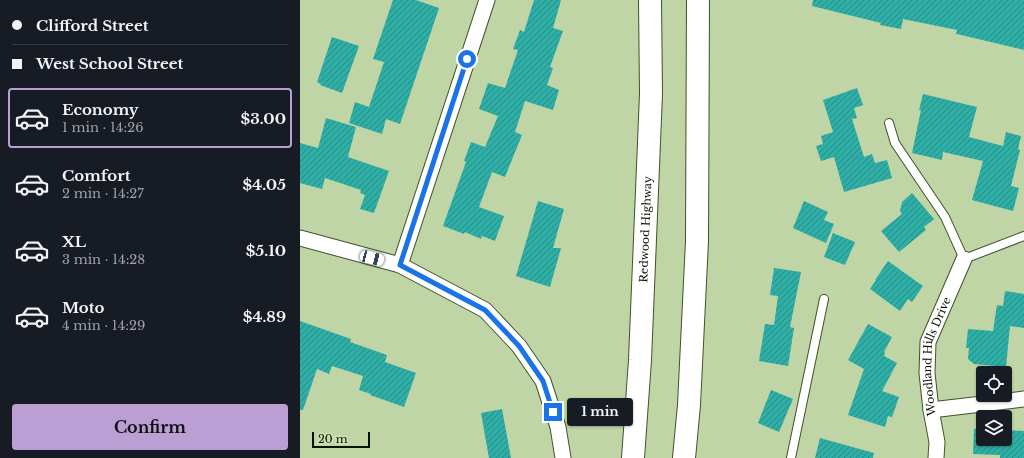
<!DOCTYPE html>
<meta charset="utf-8">
<style>
:root{--surface:#171b24;--page:#242831;--text:#f1f3f6;--muted:#9ea1a6;--line:#363941;--accent:#bb9ed3}
body{margin:0;font-family:"Libre Baskerville",serif;background:var(--page);color:var(--text);height:100vh;display:flex;flex-direction:column;font-size:15px;white-space:nowrap}
*{box-sizing:border-box;margin:0}
p{font-size:13px;color:var(--muted)}
.icon{flex:none;width:22px;height:22px;fill:none;stroke:currentColor;stroke-width:2;stroke-linecap:round;stroke-linejoin:round}
.map{position:relative;flex:1;overflow:hidden}
.details{display:flex;flex-direction:column;background:var(--surface);width:300px}
.details>*{flex:none}
.top-card{display:grid;align-content:center;height:88px;padding:0 12px;background:var(--surface)}
.fabs{position:absolute;left:676px;top:366px;display:grid;gap:8px}
.fabs a{display:grid;place-items:center;width:36px;height:36px;border-radius:4px;background:var(--surface);box-shadow:0 1px 3px #0004;font-size:20px}
.scale{position:absolute;left:12px;bottom:10px;width:58px;box-sizing:border-box;padding-left:4px;border:2px solid #0a1103;border-top:0;font-size:11px;line-height:14px;white-space:nowrap;color:#0a1103;-webkit-text-stroke:3px #cbe2b2;paint-order:stroke}
.end{position:absolute;width:18px;height:18px;margin:-9px;border:5px solid #1a73e8;background:#fff;box-shadow:0 0 0 2px #fff}
.from{border-radius:50%}
.bubble{position:absolute;height:28px;border-radius:4px;background:var(--surface);box-shadow:0 1px 3px #0004;font-size:13px;font-weight:700;line-height:28px;text-align:center}
.car{position:absolute;width:12px;height:24px;margin:-12px -6px;border-radius:5px;box-shadow:0 0 3px 1px #0007;background:linear-gradient(#fff 24%,#345 0 40%,#fff 0 76%,#345 0 86%,#fff 0)}
.top-card b{display:flex;align-items:center;gap:14px;height:38px;font-size:15px}
.top-card b+b{border-top:1px solid var(--line)}
.top-card i{width:10px;height:10px;background:var(--text)}
ul{padding:0;list-style:none}
li{display:flex;align-items:center;gap:12px;height:60px;margin:0 8px 6px;padding:0 4px;border:2px solid transparent;border-radius:4px}
li div{flex:1}
li b{display:block;font-size:15px}
li em{font-style:normal;font-weight:700}
li.on{border-color:var(--accent)}
li>.icon{width:36px;height:36px;stroke-width:1.5}
.primary-button{display:flex;gap:8px;margin-top:auto;padding:8px 12px}
.primary-button a{flex:1;height:46px;border-radius:4px;background:var(--accent);color:#111;font-size:16px;font-weight:700;line-height:46px;text-align:center}
main{display:flex;flex:1;min-height:0}
.map>svg:first-child{display:block}
.building{fill:url(#building-hatch)}
.lines{fill:none;stroke-linecap:round;stroke-linejoin:round}
.service-casing{stroke:#405228;stroke-width:10}
.minor-casing{stroke:#405228;stroke-width:17}
.motorway-casing{stroke:#405228;stroke-width:24}
.service{stroke:#fff;stroke-width:8}
.minor{stroke:#fff;stroke-width:15}
.motorway{stroke:#fff;stroke-width:22}
.route{stroke:#1a73e8;stroke-width:5}
.labels{text-anchor:middle;dominant-baseline:central;stroke-width:3.5;stroke-linejoin:round;paint-order:stroke}
.street-label{font-size:11px;fill:#0a1103;stroke:#cbe2b2}
</style>
<main>
<section class="details">
<div class="top-card">
<b><i class="from"></i>Clifford Street</b>
<b><i></i>West School Street</b>
</div>
<ul>
<li class="on"><svg class="icon" aria-label="car" viewBox="0 0 24 24"><path d="M5 17H2v-5l4-1 3-4h7l3 4 3 1v5h-3M9 17h6M6 11h13"/><circle cx="7" cy="17" r="2"/><circle cx="17" cy="17" r="2"/></svg><div><b>Economy</b><p>1 min · 14:26</p></div><em>$3.00</em></li>
<li><svg class="icon" aria-label="car" viewBox="0 0 24 24"><path d="M5 17H2v-5l4-1 3-4h7l3 4 3 1v5h-3M9 17h6M6 11h13"/><circle cx="7" cy="17" r="2"/><circle cx="17" cy="17" r="2"/></svg><div><b>Comfort</b><p>2 min · 14:27</p></div><em>$4.05</em></li>
<li><svg class="icon" aria-label="car" viewBox="0 0 24 24"><path d="M5 17H2v-5l4-1 3-4h7l3 4 3 1v5h-3M9 17h6M6 11h13"/><circle cx="7" cy="17" r="2"/><circle cx="17" cy="17" r="2"/></svg><div><b>XL</b><p>3 min · 14:28</p></div><em>$5.10</em></li>
<li><svg class="icon" aria-label="car" viewBox="0 0 24 24"><path d="M5 17H2v-5l4-1 3-4h7l3 4 3 1v5h-3M9 17h6M6 11h13"/><circle cx="7" cy="17" r="2"/><circle cx="17" cy="17" r="2"/></svg><div><b>Moto</b><p>4 min · 14:29</p></div><em>$4.89</em></li>
</ul>
<div class="primary-button"><a>Confirm</a></div>
</section>
<div class="map">
<svg width="724" height="458" viewBox="0 0 724 458">
<defs>
<pattern id="building-hatch" width="6" height="6" patternUnits="userSpaceOnUse"><rect width="6" height="6" fill="#2faea6"/><path d="M-1 1l2-2M0 6l6-6M5 7l2-2" fill="none" stroke="#268c85"/></pattern>
</defs>
<rect width="100%" height="100%" fill="#bfd5a5"/>
<g class="building">
<path d="M93,0H116L139,8L100,124L86,119L82,134L49,123L55,102L69,107L84,62L73,59Z"/>
<path d="M234,0H261L253,28L263,31L250,67L253,68L247,85L259,90L253,110L225,101L215,132L222,135L205,177L192,172L179,207L204,216L195,241L182,236L181,239L165,232L164,234L143,226L166,162L164,161L171,142L185,147L198,116L179,109L188,83L205,88L218,50L213,49L220,30L224,32Z"/>
<path d="M513,0H724V50L657,34H656L657,30L603,19L601,29L580,25L581,23L512,6Z"/>
<path d="M32,37L59,46L42,93L20,85L21,84L17,82Z"/>
<path d="M557,88L563,105L554,108L557,118L552,119L564,157L572,154L575,163L587,160L592,178L544,192L534,157L521,161L516,146L523,144L521,136L533,132L523,100Z"/>
<path d="M623,94L677,107L669,137L703,146L706,132L721,136L718,149L720,150L711,186L719,188L713,211L672,200L683,161L643,152L642,160L612,153L621,110H619Z"/>
<path d="M26,118L56,127L48,157L89,171L74,213L60,209L65,195L60,193L61,190L25,178L22,189L0,183V143L18,148Z"/>
<path d="M612,193L634,219L624,227L626,230L599,252L581,231L602,214L600,211L602,202Z"/>
<path d="M238,201L264,209L253,248H261L250,287L216,276Z"/>
<path d="M504,201L528,212L524,220L534,224L526,243L493,228Z"/>
<path d="M533,233L555,242L545,265L524,257Z"/>
<path d="M588,261L623,286L612,302L608,299L600,311L570,289L576,280H575Z"/>
<path d="M474,268L501,272L490,327L494,328L488,366L459,361L465,324L474,325L478,296L470,295Z"/>
<path d="M705,291L724,294V328L710,326L706,367L674,364L668,359L669,348H666L668,329L693,331L697,305L703,306Z"/>
<path d="M0,321L51,339L50,342L87,355L85,362L116,373L104,407L70,395L71,394L59,390L63,376L32,366L29,374L17,369L3,410H0Z"/>
<path d="M568,324L592,337L584,352L585,353L584,356L597,363L582,391L599,397L592,417L588,416L585,427L548,415L564,369L548,360Z"/>
<path d="M471,390L493,399L479,432L458,423Z"/>
<path d="M202,409L211,458H189L181,413Z"/>
<path d="M674,429H683V439H705V430L724,431V458H700V455L673,454Z"/>
<path d="M520,438L574,453L573,458H515Z"/>
</g>
<g class="lines">
<g class="service-casing">
<g id="service">
<path d="M589,123L595,143L645,217L664,259L724,236"/>
<path d="M491,458L524,299"/>
</g>
</g>
<g class="minor-casing">
<g id="minor">
<path d="M0,238L100,265L185,310L219,346L243,381L258,427L263,458"/>
<path d="M100,265L187,0"/>
<path d="M631,410L724,399"/>
<path id="s1" d="M636,458L637,442L631,410L627,373L628,342L664,259"/>
</g>
</g>
<g class="motorway-casing">
<g id="motorway">
<path id="s2" d="M333,458L340,360L351,94L350,0"/>
<path d="M384,458L389,405L397,241L398,0"/>
</g>
</g>
<use href="#service" class="service"/>
<use href="#minor" class="minor"/>
<use href="#motorway" class="motorway"/>
</g>
<g class="lines">
<path class="route" d="M167,59L100,265L185,310L219,346L243,381L253,412"/>
</g>
<g class="labels">
<g class="street-label">
<text stroke="none"><textPath href="#s2" startOffset="229">Redwood Highway</textPath></text>
<text stroke="none"><textPath href="#s1" startOffset="104">Woodland Hills Drive</textPath></text>
</g>
</g>
</svg>
<div class="fabs">
<a><svg class="icon" aria-label="locate" viewBox="0 0 24 24"><circle cx="12" cy="12" r="6"/><path d="M12 2v4M12 18v4M2 12h4M18 12h4"/></svg></a>
<a><svg class="icon" aria-label="layers" viewBox="0 0 24 24"><path d="M12 4l9 5-9 5-9-5zM3 14l9 5 9-5"/></svg></a>
</div>
<div class="scale">20 m</div>
<i class="end from" style="left:167px;top:59px"></i>
<i class="end" style="left:253px;top:412px"></i>
<div class="bubble" style="left:267px;top:398px;width:66px">1 min</div>
<i class="car" style="left:72px;top:258px;rotate:105deg"></i>
</div>
</main>
